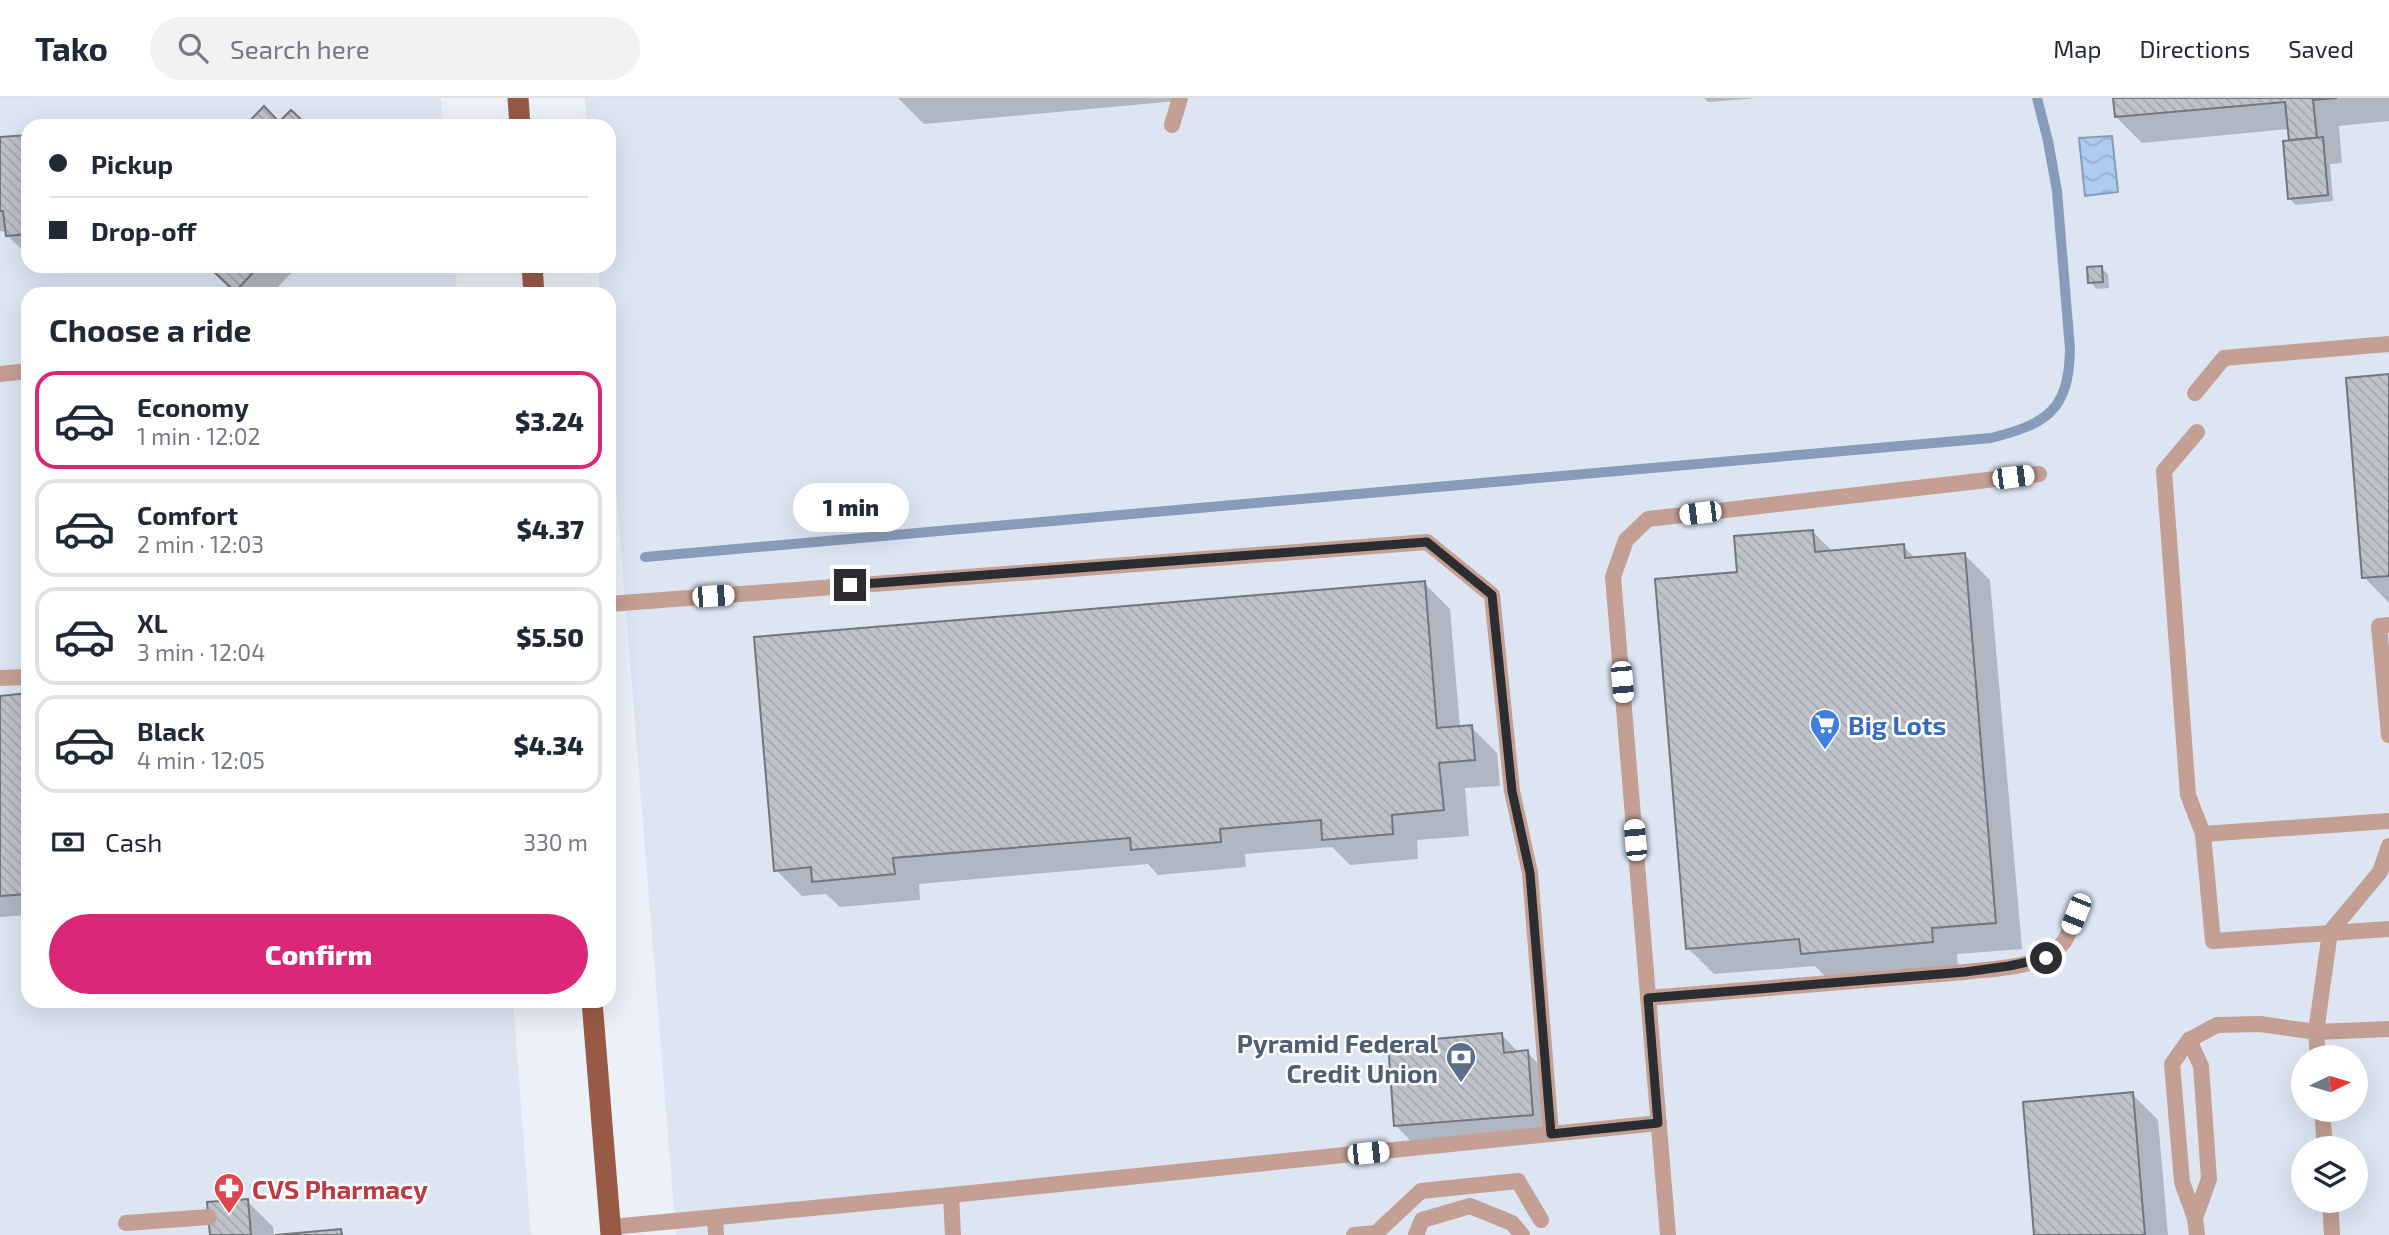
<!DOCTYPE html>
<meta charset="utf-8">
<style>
:root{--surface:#fff;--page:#f2f2f3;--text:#1f2937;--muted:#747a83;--line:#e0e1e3;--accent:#db2777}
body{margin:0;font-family:"Exo 2",sans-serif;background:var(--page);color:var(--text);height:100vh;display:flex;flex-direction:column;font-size:26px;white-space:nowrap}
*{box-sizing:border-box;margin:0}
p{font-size:23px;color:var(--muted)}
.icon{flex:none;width:38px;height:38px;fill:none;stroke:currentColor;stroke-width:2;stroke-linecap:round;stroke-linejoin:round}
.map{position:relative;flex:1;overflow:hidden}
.side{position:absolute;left:21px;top:189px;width:595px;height:721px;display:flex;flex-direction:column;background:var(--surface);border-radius:21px;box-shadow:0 7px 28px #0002}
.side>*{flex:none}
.top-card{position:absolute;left:21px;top:21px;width:595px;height:154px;border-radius:21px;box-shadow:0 7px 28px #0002;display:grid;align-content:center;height:154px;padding:0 28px;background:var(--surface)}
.needle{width:46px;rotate:85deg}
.fabs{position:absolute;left:2291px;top:947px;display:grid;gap:14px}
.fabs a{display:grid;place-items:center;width:77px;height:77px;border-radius:50%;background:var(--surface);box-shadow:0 7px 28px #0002;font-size:35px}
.end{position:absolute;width:32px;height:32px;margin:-16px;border:9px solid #2b2d30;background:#fff;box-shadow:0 0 0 4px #fff}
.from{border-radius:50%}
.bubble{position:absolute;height:49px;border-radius:24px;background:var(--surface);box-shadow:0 7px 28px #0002;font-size:23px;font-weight:800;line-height:49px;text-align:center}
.car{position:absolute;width:21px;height:42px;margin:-21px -10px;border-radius:9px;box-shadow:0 0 5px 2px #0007;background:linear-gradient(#fff 24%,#345 0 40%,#fff 0 76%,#345 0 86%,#fff 0)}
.top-card b{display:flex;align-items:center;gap:24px;height:66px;font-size:26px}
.top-card b+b{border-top:2px solid var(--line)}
.top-card i{width:18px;height:18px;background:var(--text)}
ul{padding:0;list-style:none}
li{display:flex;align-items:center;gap:21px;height:98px;margin:0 14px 10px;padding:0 14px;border:4px solid var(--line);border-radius:21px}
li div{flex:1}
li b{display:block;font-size:26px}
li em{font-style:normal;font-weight:800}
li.current{border-color:var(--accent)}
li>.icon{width:63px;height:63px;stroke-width:1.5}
h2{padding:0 28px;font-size:32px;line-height:84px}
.pay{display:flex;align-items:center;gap:18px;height:77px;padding:0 28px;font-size:26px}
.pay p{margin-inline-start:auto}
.button{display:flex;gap:14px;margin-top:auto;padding:14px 28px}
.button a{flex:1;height:80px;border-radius:42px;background:var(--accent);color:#fff;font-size:28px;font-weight:800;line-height:80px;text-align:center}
header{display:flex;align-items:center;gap:42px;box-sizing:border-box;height:98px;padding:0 35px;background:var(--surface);border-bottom:2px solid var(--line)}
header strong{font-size:33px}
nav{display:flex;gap:38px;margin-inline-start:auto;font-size:24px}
.search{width:490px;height:63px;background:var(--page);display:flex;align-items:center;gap:18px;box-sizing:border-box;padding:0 24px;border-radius:38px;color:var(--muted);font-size:26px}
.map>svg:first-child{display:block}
.built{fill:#dde5f3;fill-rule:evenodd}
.water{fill:url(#water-waves);stroke:#879cb8;stroke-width:2}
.shadow{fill:#0003}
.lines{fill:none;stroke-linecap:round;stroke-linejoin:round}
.stream{stroke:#879cb8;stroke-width:10}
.building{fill:url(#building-back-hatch);stroke:#72767d;stroke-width:2}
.lane{stroke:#c49f93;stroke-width:16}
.primary{stroke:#995a45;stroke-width:21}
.route{stroke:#2b2d30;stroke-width:9}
.labels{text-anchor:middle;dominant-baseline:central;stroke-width:5;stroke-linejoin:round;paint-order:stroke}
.shop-label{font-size:26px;font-weight:bold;fill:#366cbe;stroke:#fff;text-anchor:start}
.service-label{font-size:26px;font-weight:bold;fill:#4e5e75;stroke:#fff;text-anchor:end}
.health-label{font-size:26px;font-weight:bold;fill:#be3a42;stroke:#fff;text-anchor:start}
</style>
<header>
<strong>Tako</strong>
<div class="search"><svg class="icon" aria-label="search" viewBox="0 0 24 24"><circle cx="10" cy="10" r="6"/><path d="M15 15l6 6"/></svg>Search here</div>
<nav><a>Map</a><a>Directions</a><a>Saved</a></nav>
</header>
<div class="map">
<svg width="2389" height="1137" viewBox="0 0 2389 1137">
<defs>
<pattern id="water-waves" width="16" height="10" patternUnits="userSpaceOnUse" patternTransform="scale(1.75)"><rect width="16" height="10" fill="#aecbf2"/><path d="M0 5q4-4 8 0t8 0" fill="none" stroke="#96afd0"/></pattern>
<pattern id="building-back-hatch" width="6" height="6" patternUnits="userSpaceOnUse" patternTransform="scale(1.75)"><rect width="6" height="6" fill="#bec2ca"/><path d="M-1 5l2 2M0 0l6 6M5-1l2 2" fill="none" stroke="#a3a7ae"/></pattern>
</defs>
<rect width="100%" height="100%" fill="#ecf0f8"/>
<g class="built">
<path d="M0,0H441L443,28H28V168H455L457,196H28V903H513L531,1137H0Z"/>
<path d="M585,0H2389V1137H676L609,302V196H600L598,168H609V28H587ZM2303,959H2356V1012H2303ZM2303,1050H2356V1102H2303Z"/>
</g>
<path class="water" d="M2112,38L2118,94L2085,98L2079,40Z"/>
<g class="shadow">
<path d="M898,0H1188V2L924,26Z"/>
<path d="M1704,0H1757L1708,4Z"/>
<path d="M2115,0H2389V23L2339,28L2342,65L2330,66L2333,103L2296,107L2289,100V31L2142,45L2116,19Z"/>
<path d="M28,39V158L7,137V134L0,133V41Z"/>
<path d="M209,168H298L271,196H239Z"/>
<path d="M2101,170L2108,176L2109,190L2097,191L2090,184Z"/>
<path d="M2389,278V505L2364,479Z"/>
<path d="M1812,433L1833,454L1903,448L1916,461L1964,456L1990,482L2022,851L1957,856L1958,870L1828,881L1815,868L1714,876L1688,850L1739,476Z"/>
<path d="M1424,485L1450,511L1460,630L1471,629L1497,655L1500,688L1465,690L1469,738L1417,742L1418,761L1350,767L1332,749L1245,756L1246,769L1158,777L1148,766L919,786L920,802L840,809L826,796L802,798L776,772Z"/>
<path d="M28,597V817L0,819V599Z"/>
<path d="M1502,937L1519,955L1527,954L1547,975L1552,1037L1416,1048L1396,1028Z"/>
<path d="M2132,996L2158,1022L2168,1137H2036Z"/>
<path d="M247,1103L273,1129L274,1137H211Z"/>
</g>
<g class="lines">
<path class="stream" d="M645,459L1991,340C2047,326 2069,312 2070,251L2057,93L2048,43L2037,0"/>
</g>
<g class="building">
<path d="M2113,0H2337L2313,2L2317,40L2289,42L2285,4L2115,19Z"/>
<path d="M264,8L279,24L291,12L308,28H245Z"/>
<path d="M28,37V136L6,138L3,113H0V39Z"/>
<path d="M2323,39L2328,97L2288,101L2283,43Z"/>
<path d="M208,168H259L235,194Z"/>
<path d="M2102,168L2103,184L2088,185L2087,169Z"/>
<path d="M2389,276V478L2362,480L2346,280Z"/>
<path d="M23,406H28V464H27Z"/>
<path d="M1813,432L1815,454L1904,446L1905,460L1965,455L1996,825L1932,830L1933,844L1801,856L1799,841L1686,851L1655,481L1737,474L1734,438Z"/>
<path d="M1425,483L1437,630L1472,627L1475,662L1439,665L1444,712L1392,717L1393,736L1322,742L1321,722L1220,731L1221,744L1131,752L1130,740L893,760L895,776L812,784L811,769L774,773L754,539Z"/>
<path d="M28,595V796L0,798V598Z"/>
<path d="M1502,935L1504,955L1528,952L1533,1017L1394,1028L1388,945Z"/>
<path d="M2133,994L2145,1137H2034L2023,1004Z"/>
<path d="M248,1101L251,1137H210L207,1104Z"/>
<path d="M341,1131L342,1137H275Z"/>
</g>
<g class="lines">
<g class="lane">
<path d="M1172,27L1180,0"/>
<path d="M0,276L28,273"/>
<path d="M2195,295L2224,260L2389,246"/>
<path d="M2197,334L2164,373L2188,697L2203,736"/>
<path d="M609,506L1427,444L1492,497L1512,693L1530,775L1551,1036"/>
<path d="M2389,527L2379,528L2389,637"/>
<path d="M0,580L28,579"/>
<path d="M2389,723L2203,736L2213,843L2389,831"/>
<path d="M1648,900L1965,874C1996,870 2040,871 2062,846C2069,839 2072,825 2076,816"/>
<path d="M2189,942L2172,966L2182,1084L2195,1120"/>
<path d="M2318,959L2316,934L2330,834L2380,774L2389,748"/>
<path d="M2322,1012L2325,1050"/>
<path d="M951,1097L953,1137"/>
<path d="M2330,1102L2332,1137"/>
<path d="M715,1120L716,1137"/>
<path d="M126,1125L209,1119"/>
<path d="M611,1129L951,1097L1659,1025"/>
<path d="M1354,1137L1376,1135L1421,1093L1518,1083L1541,1122"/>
<path d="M1416,1137L1422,1122L1470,1108L1512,1125L1522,1137"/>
<path d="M1668,1137L1613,479L1626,442L1648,421L2039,376"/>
<path d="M2197,1137L2195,1120L2209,1081L2201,968L2189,942L2217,927L2260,926L2316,934L2389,931"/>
</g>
<g class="primary">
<path d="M518,0L520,28"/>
<path d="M532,168L534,196"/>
<path d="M592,903L611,1137"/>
</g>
</g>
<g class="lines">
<path class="route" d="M850,487L1427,444L1492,497L1512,693L1530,775L1551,1036L1658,1025L1648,900L1965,874L2009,868L2046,860"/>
</g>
<defs>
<g id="supermarket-pin" transform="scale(1.575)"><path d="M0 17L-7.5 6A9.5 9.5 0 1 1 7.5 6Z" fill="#3f7fe0" stroke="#fff"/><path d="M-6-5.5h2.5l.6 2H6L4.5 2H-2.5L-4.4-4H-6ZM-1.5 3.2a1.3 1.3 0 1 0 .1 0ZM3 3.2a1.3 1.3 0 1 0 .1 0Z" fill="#fff"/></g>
<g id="bank-pin" transform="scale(1.575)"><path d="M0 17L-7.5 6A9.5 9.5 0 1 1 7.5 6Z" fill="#5c6f8a" stroke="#fff"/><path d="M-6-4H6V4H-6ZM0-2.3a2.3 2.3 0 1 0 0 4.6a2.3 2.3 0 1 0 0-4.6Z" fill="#fff"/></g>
<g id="pharmacy-pin" transform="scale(1.575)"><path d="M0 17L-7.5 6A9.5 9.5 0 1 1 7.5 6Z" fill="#e0444e" stroke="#fff"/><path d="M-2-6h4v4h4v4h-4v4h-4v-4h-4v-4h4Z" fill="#fff"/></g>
</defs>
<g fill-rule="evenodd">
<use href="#supermarket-pin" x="1825" y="626"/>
<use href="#bank-pin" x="1461" y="959"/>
<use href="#pharmacy-pin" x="229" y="1090"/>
</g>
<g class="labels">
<g class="shop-label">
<text x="1848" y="626">Big Lots</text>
</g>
<g class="service-label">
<text x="1438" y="944">Pyramid Federal<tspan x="1438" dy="30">Credit Union</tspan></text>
</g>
<g class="health-label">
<text x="252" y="1090">CVS Pharmacy</text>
</g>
</g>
</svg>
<div class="fabs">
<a><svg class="needle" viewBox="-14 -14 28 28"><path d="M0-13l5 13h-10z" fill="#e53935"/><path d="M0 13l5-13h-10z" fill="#747a83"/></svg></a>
<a><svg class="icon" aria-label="layers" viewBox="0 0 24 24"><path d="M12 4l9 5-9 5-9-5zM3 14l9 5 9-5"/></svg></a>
</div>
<i class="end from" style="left:2046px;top:860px"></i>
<i class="end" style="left:850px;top:487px"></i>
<div class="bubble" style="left:793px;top:385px;width:116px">1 min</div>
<i class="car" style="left:2013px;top:379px;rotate:83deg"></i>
<i class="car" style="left:1700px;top:415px;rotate:263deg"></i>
<i class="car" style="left:713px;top:498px;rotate:86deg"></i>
<i class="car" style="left:1622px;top:584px;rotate:175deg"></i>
<i class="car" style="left:1635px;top:742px;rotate:355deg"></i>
<i class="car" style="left:2076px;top:816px;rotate:202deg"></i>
<i class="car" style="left:1368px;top:1055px;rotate:84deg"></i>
<div class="top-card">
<b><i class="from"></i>Pickup</b>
<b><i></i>Drop-off</b>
</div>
<section class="side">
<h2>Choose a ride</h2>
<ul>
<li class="current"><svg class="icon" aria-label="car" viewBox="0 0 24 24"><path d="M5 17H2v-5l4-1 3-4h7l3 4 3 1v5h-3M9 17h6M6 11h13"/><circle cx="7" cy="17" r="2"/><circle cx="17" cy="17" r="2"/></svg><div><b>Economy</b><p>1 min · 12:02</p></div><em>$3.24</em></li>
<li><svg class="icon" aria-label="car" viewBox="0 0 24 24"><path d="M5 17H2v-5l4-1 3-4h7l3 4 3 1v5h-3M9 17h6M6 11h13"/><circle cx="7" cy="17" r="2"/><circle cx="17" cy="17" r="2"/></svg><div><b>Comfort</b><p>2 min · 12:03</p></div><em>$4.37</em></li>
<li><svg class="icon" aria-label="car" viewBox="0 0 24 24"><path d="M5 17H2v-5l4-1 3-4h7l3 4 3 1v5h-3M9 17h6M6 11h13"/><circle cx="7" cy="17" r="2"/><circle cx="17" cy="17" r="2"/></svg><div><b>XL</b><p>3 min · 12:04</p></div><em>$5.50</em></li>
<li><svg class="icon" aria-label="car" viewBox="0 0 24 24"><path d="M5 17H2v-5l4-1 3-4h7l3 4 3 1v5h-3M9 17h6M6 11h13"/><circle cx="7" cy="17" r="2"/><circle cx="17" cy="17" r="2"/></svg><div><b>Black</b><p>4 min · 12:05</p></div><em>$4.34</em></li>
</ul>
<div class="pay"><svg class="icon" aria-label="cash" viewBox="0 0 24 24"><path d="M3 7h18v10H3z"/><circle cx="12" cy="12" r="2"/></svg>Cash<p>330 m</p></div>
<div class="button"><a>Confirm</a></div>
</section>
</div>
